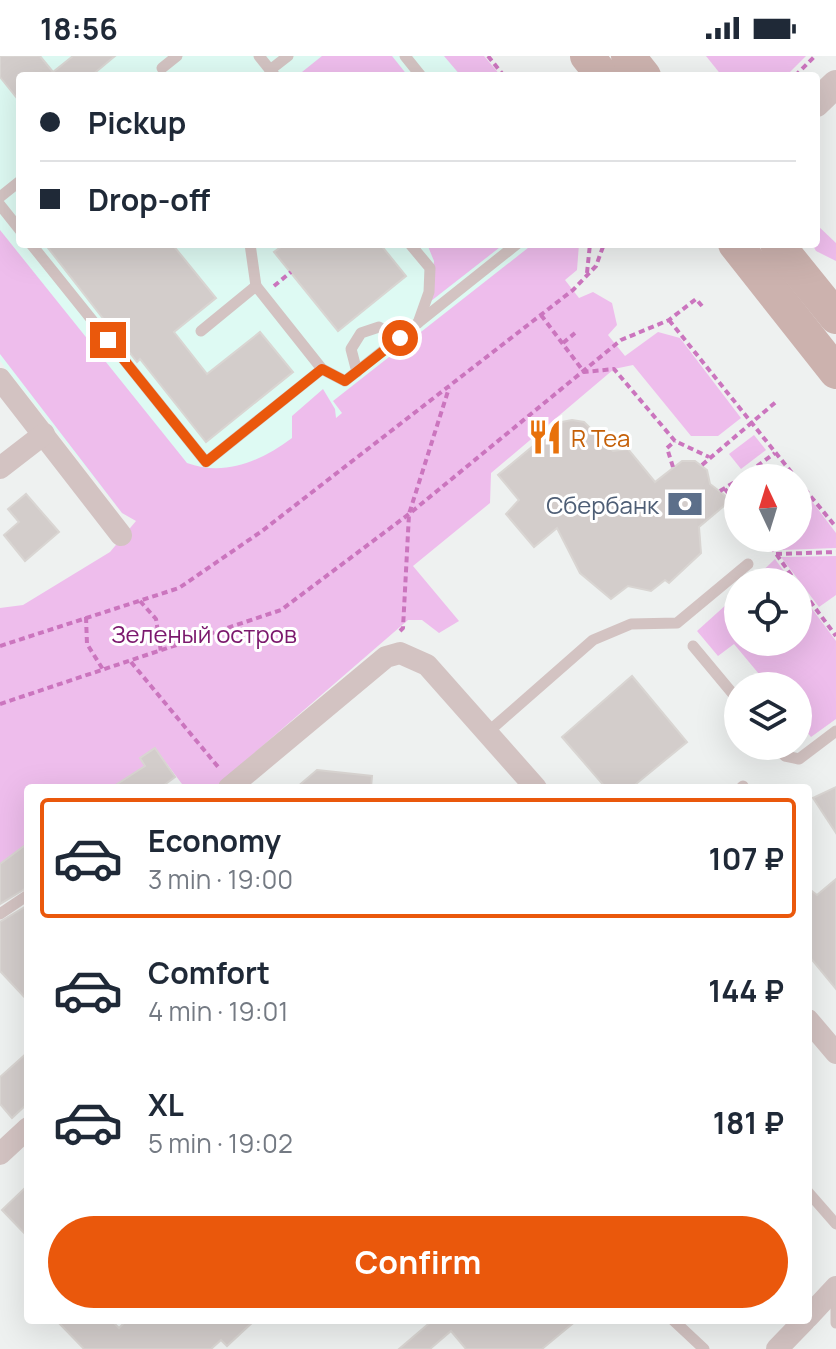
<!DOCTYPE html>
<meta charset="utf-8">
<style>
:root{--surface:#fff;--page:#f2f2f3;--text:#1f2937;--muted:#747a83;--line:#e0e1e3;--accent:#ea580c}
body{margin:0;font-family:Manrope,sans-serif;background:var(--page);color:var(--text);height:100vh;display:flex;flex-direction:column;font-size:30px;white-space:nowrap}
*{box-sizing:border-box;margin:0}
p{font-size:26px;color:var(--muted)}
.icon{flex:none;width:44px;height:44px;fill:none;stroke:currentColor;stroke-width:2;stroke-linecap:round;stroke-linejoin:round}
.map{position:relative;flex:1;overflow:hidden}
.sheet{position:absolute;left:24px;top:728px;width:788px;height:540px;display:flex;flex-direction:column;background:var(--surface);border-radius:8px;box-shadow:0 8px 32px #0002}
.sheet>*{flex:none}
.hud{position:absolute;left:16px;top:16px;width:804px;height:176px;border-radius:8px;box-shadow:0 8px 32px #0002;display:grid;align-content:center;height:176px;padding:0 24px;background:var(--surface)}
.needle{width:52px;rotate:356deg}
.fabs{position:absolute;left:724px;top:408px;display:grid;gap:16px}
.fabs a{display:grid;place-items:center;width:88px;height:88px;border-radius:50%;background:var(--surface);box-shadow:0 8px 32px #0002;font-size:40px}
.end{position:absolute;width:36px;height:36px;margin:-18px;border:10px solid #ea580c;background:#fff;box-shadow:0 0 0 4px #fff}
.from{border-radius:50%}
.hud b{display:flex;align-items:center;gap:28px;height:76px;font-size:30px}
.hud b+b{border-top:2px solid var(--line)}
.hud i{width:20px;height:20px;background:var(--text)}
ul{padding:14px 0 0;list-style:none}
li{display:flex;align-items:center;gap:24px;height:120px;margin:0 16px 12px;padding:0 8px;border:4px solid transparent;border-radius:8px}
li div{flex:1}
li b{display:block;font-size:30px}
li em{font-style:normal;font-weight:700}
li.selected{border-color:var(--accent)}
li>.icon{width:72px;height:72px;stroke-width:1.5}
.cta{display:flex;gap:16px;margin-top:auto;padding:16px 24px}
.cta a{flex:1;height:92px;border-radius:48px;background:var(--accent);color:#fff;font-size:32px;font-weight:700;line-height:92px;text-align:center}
.status{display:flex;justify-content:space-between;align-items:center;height:56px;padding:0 40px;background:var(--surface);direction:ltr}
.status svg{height:22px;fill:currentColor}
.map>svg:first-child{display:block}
.medical{fill:#defaf3}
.green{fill:#eebdec}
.building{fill:#d3cdcb;stroke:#d9d5d2;stroke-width:2}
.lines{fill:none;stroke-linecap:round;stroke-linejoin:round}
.path{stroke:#cb75be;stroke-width:4;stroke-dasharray:6 4;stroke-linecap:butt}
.service{stroke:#d3c3c2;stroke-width:11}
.minor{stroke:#d3c3c2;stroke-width:22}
.tertiary{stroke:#d3c3c2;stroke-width:28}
.primary{stroke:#ccb2ae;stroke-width:34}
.route{stroke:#ea580c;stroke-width:10}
.labels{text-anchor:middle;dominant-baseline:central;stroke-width:6;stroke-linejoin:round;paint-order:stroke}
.food-label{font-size:24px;fill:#c56008;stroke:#fff;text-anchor:start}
.service-label{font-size:24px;fill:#4e5e75;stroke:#fff;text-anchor:end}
.park-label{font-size:24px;fill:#7b186d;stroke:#fff}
</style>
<div class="status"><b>18:56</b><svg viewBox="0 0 49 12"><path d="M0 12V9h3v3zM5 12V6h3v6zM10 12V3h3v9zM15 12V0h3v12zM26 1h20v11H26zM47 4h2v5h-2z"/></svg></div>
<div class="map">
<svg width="836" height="1293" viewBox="0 0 836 1293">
<rect width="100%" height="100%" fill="#eef1f0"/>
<path class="medical" d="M0,0H465L482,20H20V188H561L333,345L342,357L220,445L137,465L122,457L0,305Z"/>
<g class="green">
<path d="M322,0H392L408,20H297Z"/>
<path d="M444,0H484L501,20H461Z"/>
<path d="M706,0H806L786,20H722Z"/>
<path d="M816,168L836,187V205L816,195L812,188H816Z"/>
<path d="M0,174L187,407C225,421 261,405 292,382V360L323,333L335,353L336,362L342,357L333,345L533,188H579L577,214L565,224L579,242L593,236L612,247L617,269L608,279L625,300L658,276L680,282L741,362L718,380H691L633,309L614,313L491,417L490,447L413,510L459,565L439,577L422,564H408L214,732H185L155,692L140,702L145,710L111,732H28V787L0,808V552L23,549L110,496L136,465L122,457L0,298Z"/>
<path d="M427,188H504L431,245L434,205Z"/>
<path d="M754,379L766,394L741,413L729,398Z"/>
<path d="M798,427L836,477V492L783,494L773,482H798Z"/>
<path d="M836,500V539L819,551L781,501Z"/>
<path d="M775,503L792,526H751Z"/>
<path d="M798,534L836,585V663L811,681L798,665V630H769L734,588L718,600L697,575L738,538V586H798Z"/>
</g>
<g class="building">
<path d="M0,0H40L53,16L73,0H115L91,20H20V46L0,21Z"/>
<path d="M45,188H172L216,242L174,276L207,318L260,276L293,316L206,386L140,303L137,306Z"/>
<path d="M285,188H380L406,220L338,275L274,196Z"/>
<path d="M572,364L584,366L613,395L628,393L655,426L682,405H695L707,414L710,428L731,444L699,471L701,497L669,527L665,524L651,535L628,530L611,543L580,517L557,472L534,491L506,458L519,444L498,419L562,366Z"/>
<path d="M26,438L59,476L25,505L4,479L19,466L8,453Z"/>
<path d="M632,620L687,686L631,732H606L562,681Z"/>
<path d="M155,692L175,721L160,732H111L145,710L140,702Z"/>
<path d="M317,714L372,720L371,732H296Z"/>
<path d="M836,731V777L813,742Z"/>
<path d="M28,787V831L0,848V808Z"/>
<path d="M836,823V933L808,899V832L817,839Z"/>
<path d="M28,849V945L0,915V866Z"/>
<path d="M28,996V1047L12,1062L0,1048V1021Z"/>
<path d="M28,1129V1181L2,1154Z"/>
<path d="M56,1264H111L119,1272L127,1264H255L227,1290L221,1284L211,1293H84Z"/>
<path d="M433,1264H577L542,1293H466L451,1275L430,1293H399Z"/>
</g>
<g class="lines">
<g class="path">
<path d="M488,0L504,20"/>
<path d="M795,20L815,0"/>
<path d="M587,217L590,188"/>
<path d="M274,230L291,216"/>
<path d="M541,259L584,316L614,313L675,385L709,401"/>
<path d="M669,264L796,422"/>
<path d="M563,287L575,277"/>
<path d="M702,409L777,345"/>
<path d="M673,411L667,392L675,385"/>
<path d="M741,422L775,397"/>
<path d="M798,425L836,471"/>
<path d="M725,433L738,449"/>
<path d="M720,435L738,424"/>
<path d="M765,482L796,526"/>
<path d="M776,498L836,496"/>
<path d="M798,529L836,580"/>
<path d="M140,545L156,563L161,596"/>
<path d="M86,561L87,588L104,615"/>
<path d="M400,575L403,572L409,458L449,332"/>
<path d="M0,590L179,532L262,475L573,234L596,210L604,188"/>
<path d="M131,606L219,712"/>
<path d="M0,648L281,554L409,458L621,284L669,264L696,243L702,250"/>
</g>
<g class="service">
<path d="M259,0L275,20"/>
<path d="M405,0L421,20"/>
<path d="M162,12L177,0"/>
<path d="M270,14L288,0"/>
<path d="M0,141L20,125"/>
<path d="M0,149L20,174"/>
<path d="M31,188L206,406L322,313L256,230L201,275"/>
<path d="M250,188L256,230"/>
<path d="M410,188L430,212L429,236L418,267"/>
<path d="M322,313L345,325L517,188"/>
<path d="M357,316L351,293L361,277L379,271L400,282"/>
<path d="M693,590L738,644"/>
<path d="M488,676L593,584L631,568L677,567L748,508"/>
<path d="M776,690L785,700L799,703L836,675"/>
<path d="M741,732L743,730"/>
<path d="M0,858L28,839"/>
<path d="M808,1136L836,1168"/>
<path d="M836,1249V1267"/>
<path d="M673,1264L704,1293"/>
</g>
<g class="minor">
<path d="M0,323L121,479"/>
<path d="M0,412L44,378"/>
<path d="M229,732L386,601L400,597L427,609L536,732"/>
<path d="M808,964L836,997"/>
<path d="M0,1098L28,1072"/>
<path d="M808,1261L836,1231"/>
<path d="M777,1293L805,1264"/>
</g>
<path class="tertiary" d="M816,47L836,28"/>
<g class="primary">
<path d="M587,0L603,20"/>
<path d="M628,0L644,20"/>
<path d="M735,188L836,316"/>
<path d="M777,188L836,261"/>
</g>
</g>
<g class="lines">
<path class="route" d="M108,284L206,406L322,313L345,325L400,282"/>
</g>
<defs>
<g id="restaurant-bare" transform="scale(2.76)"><path d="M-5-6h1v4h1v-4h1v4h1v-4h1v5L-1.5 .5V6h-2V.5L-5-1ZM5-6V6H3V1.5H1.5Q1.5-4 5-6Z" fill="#e8710a" stroke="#fff" stroke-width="2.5" paint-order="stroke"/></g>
<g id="bank-bare" transform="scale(2.76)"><path d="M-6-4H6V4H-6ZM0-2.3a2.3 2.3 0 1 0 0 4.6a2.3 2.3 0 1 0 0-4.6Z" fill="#5c6f8a" stroke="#fff" stroke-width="2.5" paint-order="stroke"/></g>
</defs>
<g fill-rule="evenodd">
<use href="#restaurant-bare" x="545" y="381"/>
<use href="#bank-bare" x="685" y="448"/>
</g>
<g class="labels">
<g class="food-label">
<text x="571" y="381">R Tea</text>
</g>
<g class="service-label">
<text x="659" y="448">Сбербанк</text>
</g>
<g class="park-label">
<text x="204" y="577">Зеленый остров</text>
</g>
</g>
</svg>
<div class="fabs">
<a><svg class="needle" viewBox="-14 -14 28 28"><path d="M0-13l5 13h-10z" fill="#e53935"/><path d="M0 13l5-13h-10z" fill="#747a83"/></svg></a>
<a><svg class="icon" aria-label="locate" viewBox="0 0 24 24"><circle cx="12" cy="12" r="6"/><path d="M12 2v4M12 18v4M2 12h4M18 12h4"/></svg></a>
<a><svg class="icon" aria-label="layers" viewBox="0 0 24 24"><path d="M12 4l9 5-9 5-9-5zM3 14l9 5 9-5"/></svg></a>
</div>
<i class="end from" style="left:400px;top:282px"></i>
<i class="end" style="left:108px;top:284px"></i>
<div class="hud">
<b><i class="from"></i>Pickup</b>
<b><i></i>Drop-off</b>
</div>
<section class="sheet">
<ul>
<li class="selected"><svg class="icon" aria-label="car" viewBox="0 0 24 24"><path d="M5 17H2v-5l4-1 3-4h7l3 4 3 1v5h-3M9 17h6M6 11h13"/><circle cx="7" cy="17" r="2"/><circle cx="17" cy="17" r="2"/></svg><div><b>Economy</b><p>3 min · 19:00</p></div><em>107 ₽</em></li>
<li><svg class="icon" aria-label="car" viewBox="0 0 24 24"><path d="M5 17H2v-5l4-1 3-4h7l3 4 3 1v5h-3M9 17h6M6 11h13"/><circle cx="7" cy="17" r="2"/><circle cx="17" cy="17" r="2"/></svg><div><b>Comfort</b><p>4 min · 19:01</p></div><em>144 ₽</em></li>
<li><svg class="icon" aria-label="car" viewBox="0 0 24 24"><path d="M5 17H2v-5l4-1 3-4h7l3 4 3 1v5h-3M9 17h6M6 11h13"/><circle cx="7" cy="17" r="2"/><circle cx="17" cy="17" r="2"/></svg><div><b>XL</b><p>5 min · 19:02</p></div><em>181 ₽</em></li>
</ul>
<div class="cta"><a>Confirm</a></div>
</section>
</div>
